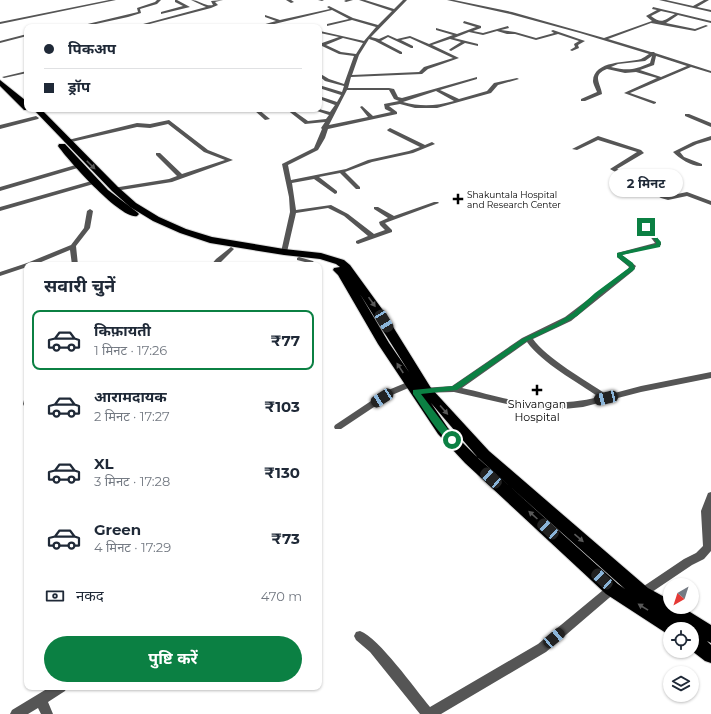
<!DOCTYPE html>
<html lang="hi">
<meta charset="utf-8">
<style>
:root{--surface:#fff;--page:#f2f2f3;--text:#1f2937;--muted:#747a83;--line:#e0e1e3;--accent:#0b8043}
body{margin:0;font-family:Montserrat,"Noto Sans Devanagari",sans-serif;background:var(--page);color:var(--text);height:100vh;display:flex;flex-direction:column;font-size:15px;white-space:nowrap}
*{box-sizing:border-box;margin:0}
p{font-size:13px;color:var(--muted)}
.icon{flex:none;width:22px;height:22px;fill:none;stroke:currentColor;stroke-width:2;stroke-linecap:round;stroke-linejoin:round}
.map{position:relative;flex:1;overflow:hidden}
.details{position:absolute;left:24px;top:262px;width:298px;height:428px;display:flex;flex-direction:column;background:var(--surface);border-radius:8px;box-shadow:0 1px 3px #0004}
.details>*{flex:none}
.banner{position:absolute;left:24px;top:24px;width:298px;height:88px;border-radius:8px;box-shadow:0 1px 3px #0004;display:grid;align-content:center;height:88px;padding:0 20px;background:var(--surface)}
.needle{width:26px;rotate:219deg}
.tools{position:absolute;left:663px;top:578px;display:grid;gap:8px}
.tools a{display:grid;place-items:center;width:36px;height:36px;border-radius:50%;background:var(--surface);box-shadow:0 1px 3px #0004;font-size:20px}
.end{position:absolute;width:18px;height:18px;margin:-9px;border:5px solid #0b8043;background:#fff;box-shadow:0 0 0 2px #fff}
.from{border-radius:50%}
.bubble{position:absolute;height:28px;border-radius:14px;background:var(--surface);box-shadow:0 1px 3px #0004;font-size:13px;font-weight:700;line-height:28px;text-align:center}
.car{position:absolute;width:12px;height:24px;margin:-12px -6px;border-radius:5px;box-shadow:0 0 3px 1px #0007;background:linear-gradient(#222 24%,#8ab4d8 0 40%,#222 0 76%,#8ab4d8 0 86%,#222 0)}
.banner b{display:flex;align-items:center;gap:14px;height:38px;font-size:15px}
.banner b+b{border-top:1px solid var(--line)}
.banner i{width:10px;height:10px;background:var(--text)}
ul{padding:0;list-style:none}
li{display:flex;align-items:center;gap:12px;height:60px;margin:0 8px 6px;padding:0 12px;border:2px solid transparent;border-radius:8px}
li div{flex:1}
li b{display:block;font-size:15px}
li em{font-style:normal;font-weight:700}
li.active{border-color:var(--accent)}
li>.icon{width:36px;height:36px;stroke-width:1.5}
h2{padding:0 20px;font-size:18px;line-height:48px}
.pay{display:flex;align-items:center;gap:10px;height:44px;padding:0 20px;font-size:15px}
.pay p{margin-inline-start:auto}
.cta{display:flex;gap:8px;margin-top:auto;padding:8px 20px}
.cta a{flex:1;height:46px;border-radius:24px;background:var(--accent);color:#fff;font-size:16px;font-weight:700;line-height:46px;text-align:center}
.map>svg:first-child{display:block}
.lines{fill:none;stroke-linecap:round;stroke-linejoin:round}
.highway-casing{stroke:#dbdbdb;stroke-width:2}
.street{fill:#555;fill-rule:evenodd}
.highway{fill:#000;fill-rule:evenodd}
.oneway{fill:#595959}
.route{fill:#0b8043}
.poi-dot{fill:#000;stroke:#fff;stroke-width:1.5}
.labels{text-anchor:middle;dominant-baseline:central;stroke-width:3.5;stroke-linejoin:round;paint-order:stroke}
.far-poi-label{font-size:9px;fill:#000;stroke:#fff;text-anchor:start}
.poi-label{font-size:11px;fill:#000;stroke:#fff}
</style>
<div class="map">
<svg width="711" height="714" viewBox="0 0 711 714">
<rect width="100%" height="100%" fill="#fff"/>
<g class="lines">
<g class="highway-casing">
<g id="highway">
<path d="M0,80L25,100L27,103V109L30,110H24L0,86Z"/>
<path d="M33,109H41L118,187L136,203L159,217L186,229L212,237L284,249L321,253L344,260L350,265L382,309L431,388L489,451L648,588L670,600V607H682L711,625V643L707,641L711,645V663L705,661L692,651V633L695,634L692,632V629H687L682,625L684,629H670L669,635L606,594L465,463L438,434L378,344L338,275L333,270L334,268L340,267L336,264L320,259L284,255L210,243L180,233L153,221L130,207L112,191ZM360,294L409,372L389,343ZM431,403L479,459L625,589L618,584L475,455L448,428Z"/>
<path d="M59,144H65L108,190L137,212L139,214L137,216C121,220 68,160 58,146Z"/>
</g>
</g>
<g class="street">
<path d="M109,0H116L0,24V22Z"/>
<path d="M157,0H161L157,4L140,9L141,13L128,17L82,27H75L138,12L137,8L155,2Z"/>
<path d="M175,0H177L190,7L161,14V12L183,6L175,2Z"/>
<path d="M191,0C199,0 206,7 213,5L211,1L223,0L215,2L218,5L211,8L138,27H132L206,7Z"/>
<path d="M286,0H291L294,2L291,3Z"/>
<path d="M318,0H324L322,1Z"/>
<path d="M346,0H353L346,2L344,1Z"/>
<path d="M359,0H365L394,9L403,0H407L371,37L379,39L388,35L397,39L410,36L429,44L453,35L436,30V28L457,34L476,27L463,23L464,21L481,26V28L473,31L483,33L508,26L509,28L501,30L515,32L536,38L554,33L551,31L553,30L585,41L578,45L579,48L572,51L570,50L575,47L574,44L579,41L558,34L536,40L515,34H507L497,31L483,35L469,32L454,38L478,44V46L465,43L451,51L449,50L450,49L461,42L450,39L432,45L459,58L428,69L422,74L351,77L348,88H389L394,89L398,97L402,98L477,77V79L440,90L459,99L487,91L494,83L517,78L519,79L498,85L491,93L437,108H415L400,104L389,106L397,112V114L328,129L325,138L318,150L288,165L291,180L346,169L368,160L409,151L420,147L388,131L387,130L390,128L425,145L432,142L435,144L413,153L372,162L345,172L360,187V189H356L340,173L319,177L337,191V193L335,194L314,179L292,183L296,210L331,205L348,214L374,234L385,230L380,225L379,222L388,218L374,209V207H378L394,216L434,202H438L439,203L385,223L392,230V232L358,244L356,243V241L368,236L344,216L328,208L296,213L287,252L284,254L282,253L281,252L290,212L289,197L282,164L314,148L322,129L321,128L325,122L305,124L286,109H291L308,121L326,119L329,115L311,109H319L330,112L335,105L319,99V96L337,102L341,95L319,88V85L342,92L344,86L325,81L319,76V73L329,79L344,84L354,56L339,54L322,46L319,47V43H322L339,37L320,33V31L364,41L376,27L352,20L327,26V24L349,19L332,10L262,27H255L276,21L265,17V15L280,20L330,9L327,7L329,6L353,18L378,25L392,11ZM388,37L411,48H413V46L401,40L410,38L453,58L424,67L419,72L352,75L359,55L369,39L375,41L400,54H402V52L381,41ZM343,38L363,43L356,54L341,52L326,45ZM347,90H389L394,99L399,101L384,104L385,109L391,112L373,116L362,106L360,107L368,117L329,125ZM436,91L454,101C436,106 421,107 403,102Z"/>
<path d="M447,0H454L512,12L604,38L652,21L646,16L657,10L652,9L653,7L711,21V23L678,15L666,23L695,29L706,25L708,26L695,31L651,23L608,39L651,52H654L655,53L711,71V73L691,67L630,93L656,102V103L654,104L624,93L657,78L636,72L625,73L607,69C591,75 601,84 602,94L585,101H581V99L597,92C596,89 593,84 593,81C594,60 627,63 641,59C643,58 646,56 649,54L580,33L510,14ZM661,11L675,14C663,21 662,24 651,16ZM652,56L650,63C634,70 628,71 611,67L618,64L645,61ZM656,56L687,66L661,77L640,70L654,65Z"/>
<path d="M659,0H666L693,6L704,0H709L697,7L711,10V12Z"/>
<path d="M27,34V36L0,43V41Z"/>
<path d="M27,71V73L4,78L2,77Z"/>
<path d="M40,109H47L38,112L36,111Z"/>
<path d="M253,109H258L270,119L265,120Z"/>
<path d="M685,114H689L711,123V127L685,116Z"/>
<path d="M36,116L39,118L38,119L0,129V125Z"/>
<path d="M169,120L208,150L233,160L172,182L115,191L113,190V188L169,179L177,176L156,155V153H160L182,174L225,160L204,152L168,124L150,128L137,127L67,143L64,141L137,123L150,124Z"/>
<path d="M598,136L641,150L644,153L617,169L665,196H668L687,192L711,201V205L687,196L668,200L661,198L610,169L637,152L598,140L577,150L572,149Z"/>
<path d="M711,136V140L697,144L680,152L684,157L702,164V166C692,167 680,159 673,152L693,142Z"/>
<path d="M79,164L82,166L81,167L0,191V187Z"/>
<path d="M95,180L97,181V183L0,211V207Z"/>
<path d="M90,209L93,211L90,228L76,246L78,265H72L70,250L34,265H27V267L0,276V272L27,263L71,245L84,228L87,211Z"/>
<path d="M646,225L648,226L661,243V245L622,255L636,266L633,271L571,321L533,339C547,359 586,380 607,395L641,386L711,372V378L641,392L583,407L564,409L524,408L454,392L420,393L419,391L423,388L452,386L522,338L565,317L628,269L629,267L617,257V253L655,243L643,227ZM527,342C542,363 577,382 599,397C575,403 550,404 525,402C506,400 481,392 462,388Z"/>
<path d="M231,247L234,249L218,265H211L216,259Z"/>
<path d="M299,257L313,261L316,265H310L309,263L297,260V258Z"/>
<path d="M410,381L413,382L414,384L413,386L392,395L341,429H335L334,427L335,425L386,391Z"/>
<path d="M27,399V407L24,406L23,404L24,400Z"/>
<path d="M711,492V551L704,559L692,565L646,596L642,598L638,596L637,593L638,590L684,559L696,553L703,546L701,511L708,493Z"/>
<path d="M612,584L616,586L617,589L616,592L546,652L441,714H420L370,652L356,640L354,636L356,632L360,631C379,638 415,689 430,707L538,644L608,586Z"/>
<path d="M50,687H67L65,691L48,702L53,714H41L38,708L28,714H10L12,710Z"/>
</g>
<use href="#highway" class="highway"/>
</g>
<defs><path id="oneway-solid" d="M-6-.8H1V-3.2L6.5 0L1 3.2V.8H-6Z"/></defs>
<g class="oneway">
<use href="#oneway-solid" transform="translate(91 165) rotate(45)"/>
<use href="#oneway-solid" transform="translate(372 302) rotate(55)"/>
<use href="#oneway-solid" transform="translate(400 368) rotate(-123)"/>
<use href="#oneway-solid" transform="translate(444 410) rotate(49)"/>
<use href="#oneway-solid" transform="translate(533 515) rotate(-138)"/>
<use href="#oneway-solid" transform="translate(579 538) rotate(41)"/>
<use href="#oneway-solid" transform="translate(643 607) rotate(-148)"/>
</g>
<path class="route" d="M646,225L661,242L660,247L622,255L633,263L635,269L599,296L577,316L559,326L527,341L457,390L421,394L456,440L452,443C441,439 421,405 413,394V390L453,386L522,339L555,324L573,313L595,293L630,267L617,257V253L656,244V242L644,227Z"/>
<g class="poi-dot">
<path d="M456 193h4v4h4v4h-4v4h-4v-4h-4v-4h4z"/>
<path d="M535 384h4v4h4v4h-4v4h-4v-4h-4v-4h4z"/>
</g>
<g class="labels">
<g class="far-poi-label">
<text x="467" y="194">Shakuntala Hospital<tspan x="467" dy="10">and Research Center</tspan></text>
</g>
<g class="poi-label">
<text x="537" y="404">Shivangan<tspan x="537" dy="13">Hospital</tspan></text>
</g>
</g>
</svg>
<div class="tools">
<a><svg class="needle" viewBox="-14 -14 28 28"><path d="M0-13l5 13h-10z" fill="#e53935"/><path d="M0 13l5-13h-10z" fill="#747a83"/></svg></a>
<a><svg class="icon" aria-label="locate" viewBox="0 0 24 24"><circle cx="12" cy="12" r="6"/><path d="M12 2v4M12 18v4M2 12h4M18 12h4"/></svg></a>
<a><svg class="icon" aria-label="layers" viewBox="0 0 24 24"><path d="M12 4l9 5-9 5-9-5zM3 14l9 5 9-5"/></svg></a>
</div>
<i class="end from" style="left:452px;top:440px"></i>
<i class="end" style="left:646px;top:227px"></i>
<div class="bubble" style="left:609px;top:169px;width:74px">2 मिनट</div>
<i class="car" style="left:384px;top:321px;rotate:149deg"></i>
<i class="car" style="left:382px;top:398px;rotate:237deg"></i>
<i class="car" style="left:606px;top:398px;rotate:257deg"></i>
<i class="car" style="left:491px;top:478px;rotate:312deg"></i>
<i class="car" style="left:548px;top:529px;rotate:313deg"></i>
<i class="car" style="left:602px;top:579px;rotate:313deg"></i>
<i class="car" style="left:554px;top:638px;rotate:50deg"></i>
<div class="banner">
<b><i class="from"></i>पिकअप</b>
<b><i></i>ड्रॉप</b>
</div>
<section class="details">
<h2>सवारी चुनें</h2>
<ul>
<li class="active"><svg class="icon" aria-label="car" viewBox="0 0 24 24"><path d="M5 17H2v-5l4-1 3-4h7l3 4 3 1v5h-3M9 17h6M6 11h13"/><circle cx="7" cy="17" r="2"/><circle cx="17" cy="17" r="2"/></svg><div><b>किफ़ायती</b><p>1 मिनट · 17:26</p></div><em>₹77</em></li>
<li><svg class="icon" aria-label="car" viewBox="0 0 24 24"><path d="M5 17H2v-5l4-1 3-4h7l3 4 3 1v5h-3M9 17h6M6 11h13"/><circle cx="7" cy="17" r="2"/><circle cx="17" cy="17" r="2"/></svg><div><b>आरामदायक</b><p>2 मिनट · 17:27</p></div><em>₹103</em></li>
<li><svg class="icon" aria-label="car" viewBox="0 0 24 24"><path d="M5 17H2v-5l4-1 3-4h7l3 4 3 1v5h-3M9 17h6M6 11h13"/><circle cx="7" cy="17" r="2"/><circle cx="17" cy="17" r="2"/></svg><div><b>XL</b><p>3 मिनट · 17:28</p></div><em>₹130</em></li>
<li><svg class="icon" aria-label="car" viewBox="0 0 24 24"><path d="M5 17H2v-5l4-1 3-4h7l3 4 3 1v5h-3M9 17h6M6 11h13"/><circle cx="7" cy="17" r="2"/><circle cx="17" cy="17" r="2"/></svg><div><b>Green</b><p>4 मिनट · 17:29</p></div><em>₹73</em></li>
</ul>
<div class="pay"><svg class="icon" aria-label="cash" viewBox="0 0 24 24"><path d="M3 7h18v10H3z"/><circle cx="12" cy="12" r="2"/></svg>नकद<p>470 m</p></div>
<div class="cta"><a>पुष्टि करें</a></div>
</section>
</div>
